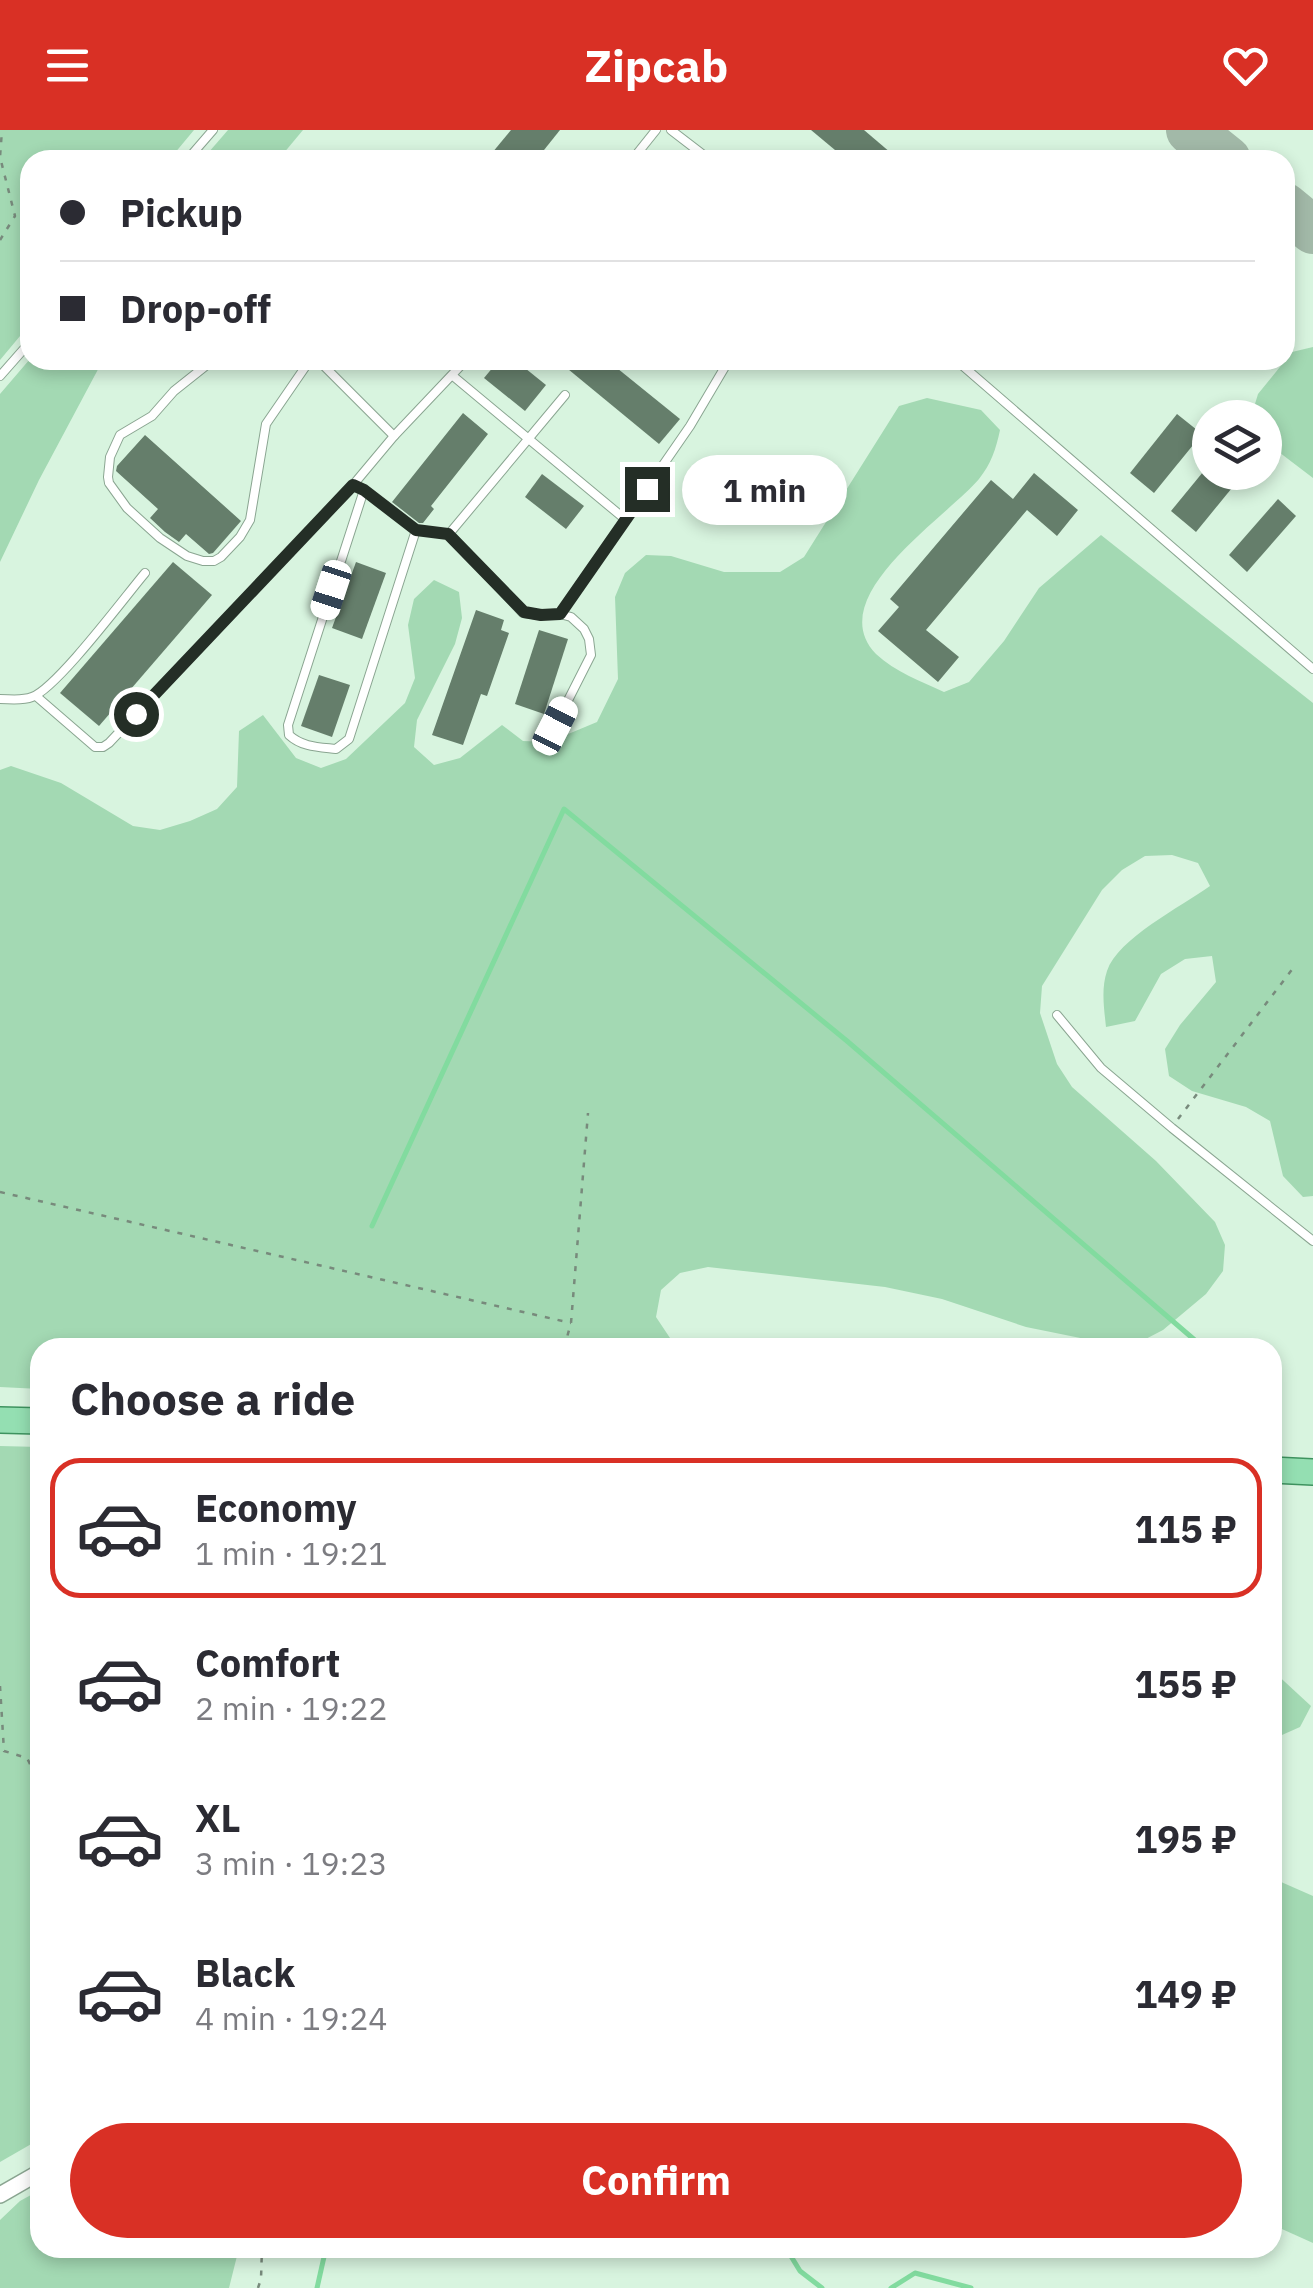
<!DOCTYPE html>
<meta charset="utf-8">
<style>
:root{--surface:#fff;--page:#f7f7f7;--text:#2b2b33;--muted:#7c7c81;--line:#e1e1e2;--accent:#d93025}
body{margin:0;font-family:"IBM Plex Sans",sans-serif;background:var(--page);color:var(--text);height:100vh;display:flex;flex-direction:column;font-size:38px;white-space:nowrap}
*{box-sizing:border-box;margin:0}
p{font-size:32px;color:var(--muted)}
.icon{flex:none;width:55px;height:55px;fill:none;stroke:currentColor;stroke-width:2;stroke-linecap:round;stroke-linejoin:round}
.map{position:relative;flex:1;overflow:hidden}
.sheet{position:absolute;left:30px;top:1208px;width:1252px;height:920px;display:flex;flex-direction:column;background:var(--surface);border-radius:30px;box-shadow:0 5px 15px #0003}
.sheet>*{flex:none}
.hud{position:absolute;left:20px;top:20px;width:1275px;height:220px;border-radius:30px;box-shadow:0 5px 15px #0003;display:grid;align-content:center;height:220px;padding:0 40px;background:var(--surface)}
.fabs{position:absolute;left:1192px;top:270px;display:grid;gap:20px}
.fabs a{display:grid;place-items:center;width:90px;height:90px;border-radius:50%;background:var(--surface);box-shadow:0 5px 15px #0003;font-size:50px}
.end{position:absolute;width:45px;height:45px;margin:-22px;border:12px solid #242e26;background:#fff;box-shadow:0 0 0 5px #fff}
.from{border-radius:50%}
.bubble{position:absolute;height:70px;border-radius:35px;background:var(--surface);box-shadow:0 5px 15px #0003;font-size:32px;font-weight:800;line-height:70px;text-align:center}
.car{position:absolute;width:30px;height:60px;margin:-30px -15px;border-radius:12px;box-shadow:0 0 8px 2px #0007;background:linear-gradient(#fff 24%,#345 0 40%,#fff 0 76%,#345 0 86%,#fff 0)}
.hud b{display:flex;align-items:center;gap:35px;height:95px;font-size:38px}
.hud b+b{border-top:2px solid var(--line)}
.hud i{width:25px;height:25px;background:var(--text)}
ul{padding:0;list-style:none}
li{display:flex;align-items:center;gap:30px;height:140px;margin:0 20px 15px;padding:0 20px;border:5px solid transparent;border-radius:30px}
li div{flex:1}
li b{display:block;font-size:38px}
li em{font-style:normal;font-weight:800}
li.current{border-color:var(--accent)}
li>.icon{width:90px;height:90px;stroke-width:1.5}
h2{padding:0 40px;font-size:45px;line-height:120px}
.primary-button{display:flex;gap:20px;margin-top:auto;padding:20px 40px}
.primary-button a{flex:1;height:115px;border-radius:60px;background:var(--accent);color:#fff;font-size:40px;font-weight:800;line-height:115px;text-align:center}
header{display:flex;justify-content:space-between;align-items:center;height:130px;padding:0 40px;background:var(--accent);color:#fff;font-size:45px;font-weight:800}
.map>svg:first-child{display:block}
.green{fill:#a3d9b3}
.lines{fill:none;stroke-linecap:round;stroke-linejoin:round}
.stream{stroke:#82db9f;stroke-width:5}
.taxiway{stroke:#a2b9a8;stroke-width:48}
.building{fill:#657e6b}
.service-casing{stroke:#8aa591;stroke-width:10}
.minor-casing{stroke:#8aa591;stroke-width:18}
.primary-casing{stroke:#3e935f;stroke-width:28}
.path{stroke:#788a7c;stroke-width:2.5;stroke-dasharray:5 8;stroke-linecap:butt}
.service{stroke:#fff;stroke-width:8}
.minor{stroke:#fff;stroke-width:15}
.primary{stroke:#94dfb2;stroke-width:25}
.route{stroke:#242e26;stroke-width:12}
</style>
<header><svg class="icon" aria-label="menu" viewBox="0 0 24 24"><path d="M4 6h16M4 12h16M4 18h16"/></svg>Zipcab<svg class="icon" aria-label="heart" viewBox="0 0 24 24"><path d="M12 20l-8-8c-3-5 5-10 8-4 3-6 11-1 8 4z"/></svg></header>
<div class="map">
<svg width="1313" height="2158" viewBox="0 0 1313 2158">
<rect width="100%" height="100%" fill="#d8f4df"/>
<g class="green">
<path d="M0,0H194L169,30H30V194L0,230Z"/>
<path d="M228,0H303L278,30H202Z"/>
<path d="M1313,217V348L1267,313L1265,288L1251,287L1258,264L1292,222Z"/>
<path d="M30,229L103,230L39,350L0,432V264Z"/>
<path d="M927,268L981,280L1000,300C996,319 991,334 979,349C946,388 821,467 876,524C895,542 921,551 944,562L969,552L1004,511L1039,458L1101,405L1313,573V1066L1303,1067L1283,1046L1270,991L1246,977L1192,961L1169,946L1165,919L1180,895L1216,852L1212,826L1185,829L1161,844L1135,891L1106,897C1104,878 1101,859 1107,841C1118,808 1181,777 1210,756L1198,733L1172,725L1145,726L1122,740L1102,760L1042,856L1040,883L1057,934L1072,957L1156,1031L1215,1092L1225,1115L1223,1141L1206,1164L1163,1200L1138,1213L1110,1214L1026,1197L942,1169L885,1157L708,1137L680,1143L661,1160L656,1187L676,1217L40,1218V1259L0,1257V640L11,636L61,653L133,696L160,700L190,691L217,679L237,657L239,601L263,585L296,628L321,638L346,629L405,573L415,548L408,495L414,469L434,450L459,462L462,488L455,514L417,590L414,617L434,635L460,628L502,595L523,611L549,612L597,592L618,549L615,467L625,443L646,425L671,426L724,442H780L804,427L899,276Z"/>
<path d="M0,1316L40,1317V2009L0,2032Z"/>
<path d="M1272,1540L1311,1576L1300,1597L1273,1609Z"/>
<path d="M1272,1748L1313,1766V2113L1273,2095Z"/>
<path d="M40,2060V2118H239L229,2158H0V2090L20,2071Z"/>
</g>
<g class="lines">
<g class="stream">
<path d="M372,1096L564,679L847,911L1204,1218"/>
<path d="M786,2118L800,2141L822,2158"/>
<path d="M317,2158L326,2118"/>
<path d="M891,2158L915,2143L971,2158"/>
</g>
<g class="taxiway">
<path d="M1190,0L1227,30"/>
<path d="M1285,77L1313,100"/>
</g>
</g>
<g class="building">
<path d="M511,0H560L536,30H500L492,23Z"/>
<path d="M811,0H864L891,23L885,30H847Z"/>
<path d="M499,230H515L546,255L525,281L484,248Z"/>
<path d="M557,230H607L680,289L659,314Z"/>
<path d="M463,283L488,304L431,376L434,379L423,393H419L392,372Z"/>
<path d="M1177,284L1202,304L1154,363L1130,343Z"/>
<path d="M145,305L241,391L213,423L209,424L186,404L179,412L165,402L150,388L158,379L116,341L117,336Z"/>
<path d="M1203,342H1245L1196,402L1171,381Z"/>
<path d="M1034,343L1078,380L1057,406L1027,380L926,500L959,527L938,552L878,501L899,477L890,469L991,350L1013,369Z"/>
<path d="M542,344L584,376L566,399L525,367Z"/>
<path d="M1278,369L1296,386L1247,442L1229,425Z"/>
<path d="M173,432L212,465L99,596L60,563Z"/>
<path d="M356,432L386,443L362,509L332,498Z"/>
<path d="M476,480L504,490L501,500L509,503L487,566L481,564L463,615L432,605Z"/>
<path d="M539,500L568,509L544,584L515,574Z"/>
<path d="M319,545L350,555L332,607L301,596Z"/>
</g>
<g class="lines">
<g class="service-casing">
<g id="service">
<path d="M671,0L710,30"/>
<path d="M187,30L213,0"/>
<path d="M632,30L656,0"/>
<path d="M213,230L174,261L152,286L120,305L110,327L108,347L109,353L127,378L160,408L187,426L203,431H214L221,427L240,407L250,390L266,294L310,230"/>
<path d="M318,230L394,306"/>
<path d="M956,230L1313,539"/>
<path d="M0,246L30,212"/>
<path d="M453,246L626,390"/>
<path d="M353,355L364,360L416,400L449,404L523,483L541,485L560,484L571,487L584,499L589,509L591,525L555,596"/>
<path d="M364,360L288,595L289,605C302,617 318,617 336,619L349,609L416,400"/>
<path d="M449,404L565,265"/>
<path d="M560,484L690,296L729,230"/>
<path d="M36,566L95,617H103L109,613L353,355L394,306L466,230"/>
<path d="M0,569C10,569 22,571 32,567C57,558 124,468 145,443"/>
<path d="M1057,885L1101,938L1172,998L1313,1111"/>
</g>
</g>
<g class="minor-casing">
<path id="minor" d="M0,2065L40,2042"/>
</g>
<g class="primary-casing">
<g id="primary">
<path d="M0,1290L40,1291"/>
<path d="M1272,1340L1313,1342"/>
</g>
</g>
<g class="path">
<path d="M0,110L15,86L0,27L2,0"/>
<path d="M1178,989L1294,837"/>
<path d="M0,1062L571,1193"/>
<path d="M564,1218L571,1193L588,983"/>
<path d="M0,1556L4,1621L27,1628L40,1654"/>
<path d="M258,2158L261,2149L262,2118"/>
</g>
<use href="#service" class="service"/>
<use href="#minor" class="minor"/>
<use href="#primary" class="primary"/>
</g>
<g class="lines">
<path class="route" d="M136,584L353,355L364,360L416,400L448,404L524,482L541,485L560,484L647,359"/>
</g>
</svg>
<div class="fabs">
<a><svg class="icon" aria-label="layers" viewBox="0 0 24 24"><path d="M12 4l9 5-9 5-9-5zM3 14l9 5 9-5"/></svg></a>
</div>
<i class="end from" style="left:136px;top:584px"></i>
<i class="end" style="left:647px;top:359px"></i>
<div class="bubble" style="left:682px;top:325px;width:165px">1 min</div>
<i class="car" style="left:331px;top:460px;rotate:198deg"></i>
<i class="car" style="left:555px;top:596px;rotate:27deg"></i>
<div class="hud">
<b><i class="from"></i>Pickup</b>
<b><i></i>Drop-off</b>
</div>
<section class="sheet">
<h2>Choose a ride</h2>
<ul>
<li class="current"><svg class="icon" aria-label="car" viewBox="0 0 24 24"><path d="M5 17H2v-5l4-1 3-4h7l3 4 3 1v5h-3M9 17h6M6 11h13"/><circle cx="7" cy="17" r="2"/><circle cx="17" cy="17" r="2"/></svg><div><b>Economy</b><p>1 min · 19:21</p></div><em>115 ₽</em></li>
<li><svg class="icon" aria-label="car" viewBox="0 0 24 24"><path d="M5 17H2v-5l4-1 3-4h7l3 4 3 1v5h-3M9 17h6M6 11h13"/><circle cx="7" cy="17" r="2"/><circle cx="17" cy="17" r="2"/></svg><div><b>Comfort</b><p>2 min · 19:22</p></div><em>155 ₽</em></li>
<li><svg class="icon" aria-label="car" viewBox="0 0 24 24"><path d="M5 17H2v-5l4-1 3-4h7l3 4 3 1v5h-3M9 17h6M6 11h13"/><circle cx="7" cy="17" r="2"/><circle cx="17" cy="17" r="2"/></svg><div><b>XL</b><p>3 min · 19:23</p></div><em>195 ₽</em></li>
<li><svg class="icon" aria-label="car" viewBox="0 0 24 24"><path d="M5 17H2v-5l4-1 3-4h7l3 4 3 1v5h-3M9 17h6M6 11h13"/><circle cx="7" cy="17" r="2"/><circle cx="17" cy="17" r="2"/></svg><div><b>Black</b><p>4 min · 19:24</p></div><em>149 ₽</em></li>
</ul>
<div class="primary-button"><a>Confirm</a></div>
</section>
</div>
